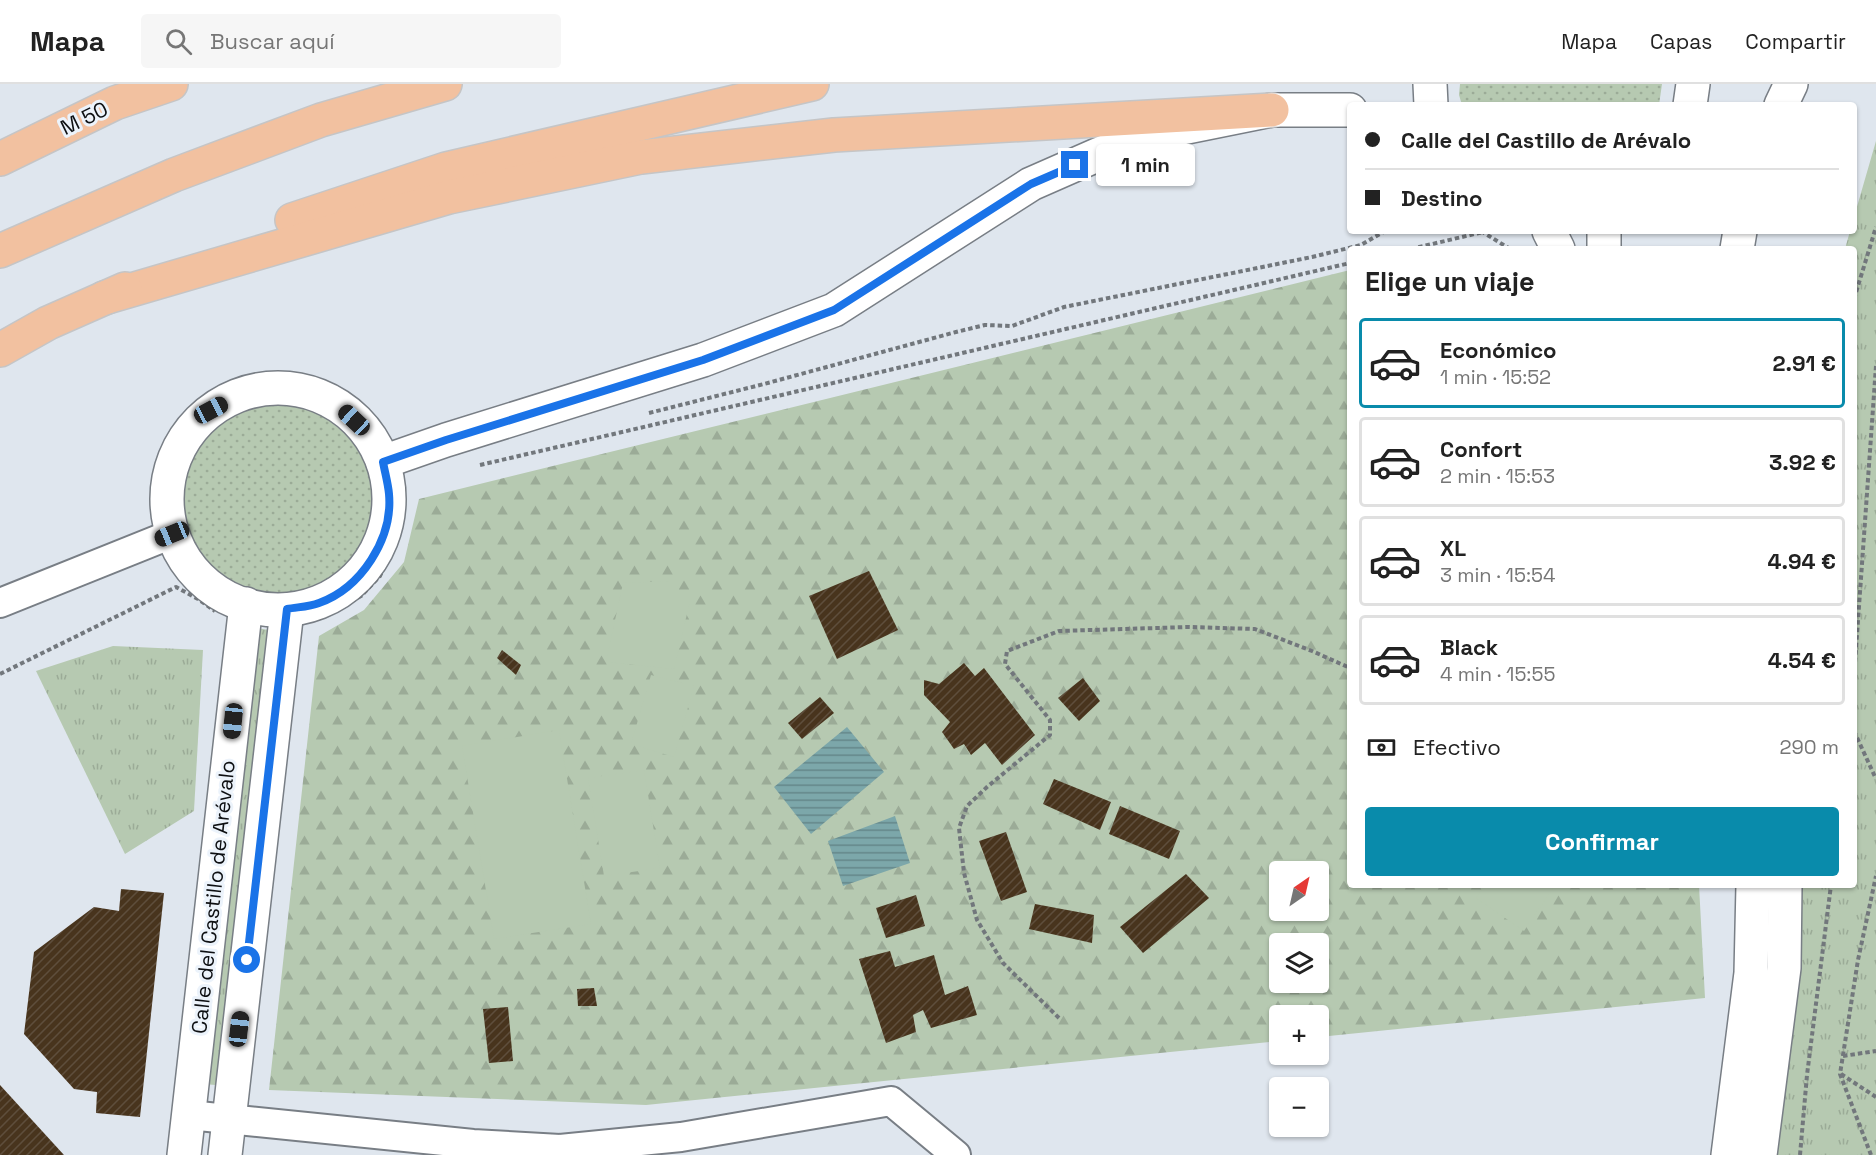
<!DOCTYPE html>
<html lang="es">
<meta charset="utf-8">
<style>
:root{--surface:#fff;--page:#f6f6f6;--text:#222;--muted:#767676;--line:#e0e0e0;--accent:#098bab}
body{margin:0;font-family:"Space Grotesk",sans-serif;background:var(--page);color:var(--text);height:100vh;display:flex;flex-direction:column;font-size:22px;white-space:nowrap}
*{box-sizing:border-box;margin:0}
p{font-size:20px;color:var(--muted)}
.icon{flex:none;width:33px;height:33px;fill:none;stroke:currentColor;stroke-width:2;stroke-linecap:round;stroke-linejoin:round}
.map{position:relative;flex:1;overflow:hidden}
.sheet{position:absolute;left:1347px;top:162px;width:510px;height:642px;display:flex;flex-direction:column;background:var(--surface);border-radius:6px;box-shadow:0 2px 4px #0004}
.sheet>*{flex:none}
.banner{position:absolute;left:1347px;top:18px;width:510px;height:132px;border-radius:6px;box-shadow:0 2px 4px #0004;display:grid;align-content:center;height:132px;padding:0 18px;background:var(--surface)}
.needle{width:39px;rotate:34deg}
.fabs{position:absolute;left:1269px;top:777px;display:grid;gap:12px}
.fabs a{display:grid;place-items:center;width:60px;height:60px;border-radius:6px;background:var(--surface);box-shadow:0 2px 4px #0004;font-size:30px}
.end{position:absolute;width:27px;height:27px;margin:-14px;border:8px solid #1a73e8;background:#fff;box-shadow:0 0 0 3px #fff}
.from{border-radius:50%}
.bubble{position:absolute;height:42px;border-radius:6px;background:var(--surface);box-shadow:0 2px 4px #0004;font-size:20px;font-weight:700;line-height:42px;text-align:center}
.car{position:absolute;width:18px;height:36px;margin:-18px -9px;border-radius:8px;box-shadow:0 0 4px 2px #0007;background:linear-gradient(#222 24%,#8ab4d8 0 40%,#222 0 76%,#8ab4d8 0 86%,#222 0)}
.banner b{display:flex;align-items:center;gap:21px;height:57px;font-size:22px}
.banner b+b{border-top:2px solid var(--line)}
.banner i{width:15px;height:15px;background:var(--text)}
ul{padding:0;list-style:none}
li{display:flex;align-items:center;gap:18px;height:90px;margin:0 12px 9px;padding:0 6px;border:3px solid var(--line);border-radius:6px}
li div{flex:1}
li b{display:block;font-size:22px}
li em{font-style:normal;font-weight:700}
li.active{border-color:var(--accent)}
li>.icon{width:54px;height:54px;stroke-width:1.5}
h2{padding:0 18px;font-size:27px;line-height:72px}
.pay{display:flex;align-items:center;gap:15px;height:66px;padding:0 18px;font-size:22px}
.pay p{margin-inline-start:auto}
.action{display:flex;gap:12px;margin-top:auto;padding:12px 18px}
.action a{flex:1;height:69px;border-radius:6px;background:var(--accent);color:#fff;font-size:24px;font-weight:700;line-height:69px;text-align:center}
header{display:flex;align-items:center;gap:36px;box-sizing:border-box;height:84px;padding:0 30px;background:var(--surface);border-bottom:2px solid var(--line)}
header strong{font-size:28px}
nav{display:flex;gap:33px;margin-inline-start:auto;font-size:21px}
.search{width:420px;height:54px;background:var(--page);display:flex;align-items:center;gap:15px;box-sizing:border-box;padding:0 21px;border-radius:6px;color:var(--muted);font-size:22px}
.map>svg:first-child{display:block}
.grass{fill:url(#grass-tufts)}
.forest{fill:url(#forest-firs);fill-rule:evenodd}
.garden{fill:url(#garden-dots)}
.pitch{fill:#b6c9b1}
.water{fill:url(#water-rules)}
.building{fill:url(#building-hatch)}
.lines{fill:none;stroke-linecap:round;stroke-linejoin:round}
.street-casing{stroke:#787e85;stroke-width:32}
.secondary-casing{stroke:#787e85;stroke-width:36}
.highway-casing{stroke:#c5c5c6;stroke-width:36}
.path{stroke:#72777c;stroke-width:4;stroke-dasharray:4.5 3;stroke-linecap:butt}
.street{stroke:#fff;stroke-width:28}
.secondary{stroke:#fff;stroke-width:33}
.highway{stroke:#f2c1a0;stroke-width:33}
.route{stroke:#1a73e8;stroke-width:8}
.labels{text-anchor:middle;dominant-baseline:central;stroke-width:6;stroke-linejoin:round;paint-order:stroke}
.street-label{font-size:21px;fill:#0d0f12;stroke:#ecf3fb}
</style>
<header>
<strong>Mapa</strong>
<div class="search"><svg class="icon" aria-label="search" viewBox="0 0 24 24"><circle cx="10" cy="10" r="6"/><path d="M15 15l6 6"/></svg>Buscar aquí</div>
<nav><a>Mapa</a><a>Capas</a><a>Compartir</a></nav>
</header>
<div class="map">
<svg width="1876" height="1071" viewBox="0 0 1876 1071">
<defs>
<pattern id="grass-tufts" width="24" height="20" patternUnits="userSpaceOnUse" patternTransform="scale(1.5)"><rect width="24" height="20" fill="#b6c9b1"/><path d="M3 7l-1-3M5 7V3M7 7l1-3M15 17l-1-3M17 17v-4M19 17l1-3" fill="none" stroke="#9bab97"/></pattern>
<pattern id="forest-firs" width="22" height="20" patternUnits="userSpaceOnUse" patternTransform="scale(1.5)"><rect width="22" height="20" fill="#b6c9b1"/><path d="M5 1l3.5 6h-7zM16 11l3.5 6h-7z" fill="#9bab97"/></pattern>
<pattern id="garden-dots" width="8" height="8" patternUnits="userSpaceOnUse" patternTransform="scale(1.5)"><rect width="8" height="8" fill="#b6c9b1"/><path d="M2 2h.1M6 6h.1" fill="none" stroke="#9bab97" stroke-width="1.8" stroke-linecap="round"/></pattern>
<pattern id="water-rules" width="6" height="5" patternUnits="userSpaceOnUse" patternTransform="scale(1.5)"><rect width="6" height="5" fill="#7ca7aa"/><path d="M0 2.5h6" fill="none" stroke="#648689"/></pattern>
<pattern id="building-hatch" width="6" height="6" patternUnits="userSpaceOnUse" patternTransform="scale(1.5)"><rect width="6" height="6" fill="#48341d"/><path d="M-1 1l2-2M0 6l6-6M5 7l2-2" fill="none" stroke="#5e4e3c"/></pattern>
</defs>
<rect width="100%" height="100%" fill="#dfe6ee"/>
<g class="grass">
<path d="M1876,57V1071H1773L1803,801H1854V165H1845L1850,147H1854V133Z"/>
<path d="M256,544L269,546L216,1001L202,1000Z"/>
<path d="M113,562L203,566L194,727L125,770L36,587Z"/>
</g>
<path class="forest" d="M1350,186V801H1699L1705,914L1319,953L1318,932H1280L1279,957L646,1021L269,1006L319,552L364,526L404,478L419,415ZM1280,788H1318V826H1280ZM1280,860H1318V898H1280Z"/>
<g class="garden">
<path d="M1460,0H1662L1659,21H1462L1459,11Z"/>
<circle cx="276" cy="415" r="97"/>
</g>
<g class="pitch">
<path d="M670,497L690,517L674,585L606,578L623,499Z"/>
<path d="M651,591L694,602L674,673L631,660Z"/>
<path d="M559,646L591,840L494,855L462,662Z"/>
<path d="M644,686L660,784L604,792L588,694Z"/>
<path d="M1485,801H1555L1524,847L1476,814Z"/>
</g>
<g class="water">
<path d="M847,643L884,688L811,750L774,703Z"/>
<path d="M895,732L910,779L843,802L828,757Z"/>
</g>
<g class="building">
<path d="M869,487L898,546L837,575L809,512Z"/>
<path d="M502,566L521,581L516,591L497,574Z"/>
<path d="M964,579L975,592L984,584L1035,651L1002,681L985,659L971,671L964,660L954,665L942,648L950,638L924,611V596L939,600Z"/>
<path d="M1083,594L1100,617L1079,637L1058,614Z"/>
<path d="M820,613L834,629L802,655L788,639Z"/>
<path d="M1054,695L1111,718L1100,746L1043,720Z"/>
<path d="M1120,722L1180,747L1169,775L1109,750Z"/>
<path d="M1006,748L1027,808L1001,817L979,757Z"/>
<path d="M1186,790L1209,814L1143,869L1120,843Z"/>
<path d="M121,805L164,809L140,1033L96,1029L97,1008L74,1005L24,950L34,868L94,823L119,827Z"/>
<path d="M916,811L925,842L886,854L876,824Z"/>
<path d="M1035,820L1094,831L1092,859L1029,845Z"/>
<path d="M890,867L895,883L934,871L945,911L968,902L977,931L931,944L923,926L913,931L916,948L886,959L859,875Z"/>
<path d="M594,904L597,922H578L577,905Z"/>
<path d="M508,923L513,977L489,979L483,925Z"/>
<path d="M0,1001L64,1071H0Z"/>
</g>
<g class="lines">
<g class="street-casing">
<g id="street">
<path d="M0,519L172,450"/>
<path d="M189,1031L473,1060L560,1065L681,1053L891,1017L956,1071"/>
</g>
</g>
<g class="secondary-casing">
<g id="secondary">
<path d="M1430,0L1431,21"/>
<path d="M1690,21L1693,0"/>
<path d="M1781,21L1791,0"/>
<path d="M1549,147L1558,165"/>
<path d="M1604,147V165"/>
<path d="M1737,165L1740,147"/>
<circle cx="278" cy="415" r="111"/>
<path d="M383,378L446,356L703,276L834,226L1031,100L1097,71L1147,51L1272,26H1350"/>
<path d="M184,1071L246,520"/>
<path d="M225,1071L287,526"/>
<path d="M1728,1071L1751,889L1753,801"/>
<path d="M1760,1071L1784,884L1785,801"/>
</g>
</g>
<g class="highway-casing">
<g id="highway">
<path d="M0,75L115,19L171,0"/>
<path d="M292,136L446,85L812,0"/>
<path d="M0,167L174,91L321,36L445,0"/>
<path d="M104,214L449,113L641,73L834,51L1272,26"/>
<path d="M0,266L48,239L125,205"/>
</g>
</g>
<g class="path">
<path d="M1481,147L1510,165"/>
<path d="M1411,165L1483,148"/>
<path d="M1854,215L1876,143"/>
<path d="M649,329L764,300L956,248L985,241L1012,242L1064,223L1312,173L1361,161L1385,147"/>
<path d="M480,381L1350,179"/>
<path d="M318,535L361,512L380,492L391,467L402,433L404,403"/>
<path d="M0,590L176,503L198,515L215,527"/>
<path d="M1854,593L1876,282"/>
<path d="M1854,647L1876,695"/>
<path d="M1059,934L1003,879L977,836L964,789L959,744L967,722L987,703L1050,651V636L1005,580L1007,567L1059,547L1189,543L1255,545L1312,567L1350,584"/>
<path d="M1843,972L1876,967"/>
<path d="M1841,990L1876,1013"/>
<path d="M1800,1071L1807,991L1831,801"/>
<path d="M1871,1071L1840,990L1858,876L1876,792"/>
</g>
<use href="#street" class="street"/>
<use href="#secondary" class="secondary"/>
<use href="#highway" class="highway"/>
</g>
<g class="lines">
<path class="route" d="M247,876L287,525C297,523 309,523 319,519C361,504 393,455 389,410C388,399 385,389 383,378L446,356L703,276L834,226L1031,100L1075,81"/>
</g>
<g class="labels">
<g class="street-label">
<text transform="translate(84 34) rotate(-26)">M 50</text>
<text transform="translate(213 813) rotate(-84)">Calle del Castillo de Arévalo</text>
</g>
</g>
</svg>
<div class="fabs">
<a><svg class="needle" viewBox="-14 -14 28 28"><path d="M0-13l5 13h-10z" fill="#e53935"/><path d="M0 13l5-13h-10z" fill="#767676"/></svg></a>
<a><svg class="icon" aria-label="layers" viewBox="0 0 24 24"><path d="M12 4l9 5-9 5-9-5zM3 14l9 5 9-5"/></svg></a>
<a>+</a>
<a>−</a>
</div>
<i class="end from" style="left:247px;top:876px"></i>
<i class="end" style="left:1075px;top:81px"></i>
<div class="bubble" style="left:1096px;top:60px;width:99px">1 min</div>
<i class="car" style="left:211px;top:326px;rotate:62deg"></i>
<i class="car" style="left:354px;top:336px;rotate:313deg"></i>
<i class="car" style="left:172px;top:450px;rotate:248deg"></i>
<i class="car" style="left:233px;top:637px;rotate:186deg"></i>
<i class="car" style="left:239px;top:945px;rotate:7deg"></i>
<div class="banner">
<b><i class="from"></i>Calle del Castillo de Arévalo</b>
<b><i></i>Destino</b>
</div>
<section class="sheet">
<h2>Elige un viaje</h2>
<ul>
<li class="active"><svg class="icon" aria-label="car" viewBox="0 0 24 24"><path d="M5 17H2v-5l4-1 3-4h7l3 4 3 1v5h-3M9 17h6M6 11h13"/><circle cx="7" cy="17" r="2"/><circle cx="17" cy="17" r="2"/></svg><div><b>Económico</b><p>1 min · 15:52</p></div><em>2.91 €</em></li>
<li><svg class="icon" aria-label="car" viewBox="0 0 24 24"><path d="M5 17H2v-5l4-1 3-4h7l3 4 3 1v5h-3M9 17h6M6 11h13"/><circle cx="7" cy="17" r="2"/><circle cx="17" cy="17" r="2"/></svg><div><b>Confort</b><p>2 min · 15:53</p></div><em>3.92 €</em></li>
<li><svg class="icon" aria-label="car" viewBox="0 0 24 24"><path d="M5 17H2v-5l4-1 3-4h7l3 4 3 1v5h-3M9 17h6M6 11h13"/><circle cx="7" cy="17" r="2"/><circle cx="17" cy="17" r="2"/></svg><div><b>XL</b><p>3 min · 15:54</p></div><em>4.94 €</em></li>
<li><svg class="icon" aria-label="car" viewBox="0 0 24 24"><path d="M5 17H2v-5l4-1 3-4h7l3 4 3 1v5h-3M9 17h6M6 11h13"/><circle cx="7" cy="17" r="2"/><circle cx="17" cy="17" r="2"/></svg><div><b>Black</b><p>4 min · 15:55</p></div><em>4.54 €</em></li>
</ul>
<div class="pay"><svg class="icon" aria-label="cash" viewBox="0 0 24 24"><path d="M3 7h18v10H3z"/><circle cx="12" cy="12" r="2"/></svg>Efectivo<p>290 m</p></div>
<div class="action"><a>Confirmar</a></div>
</section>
</div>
